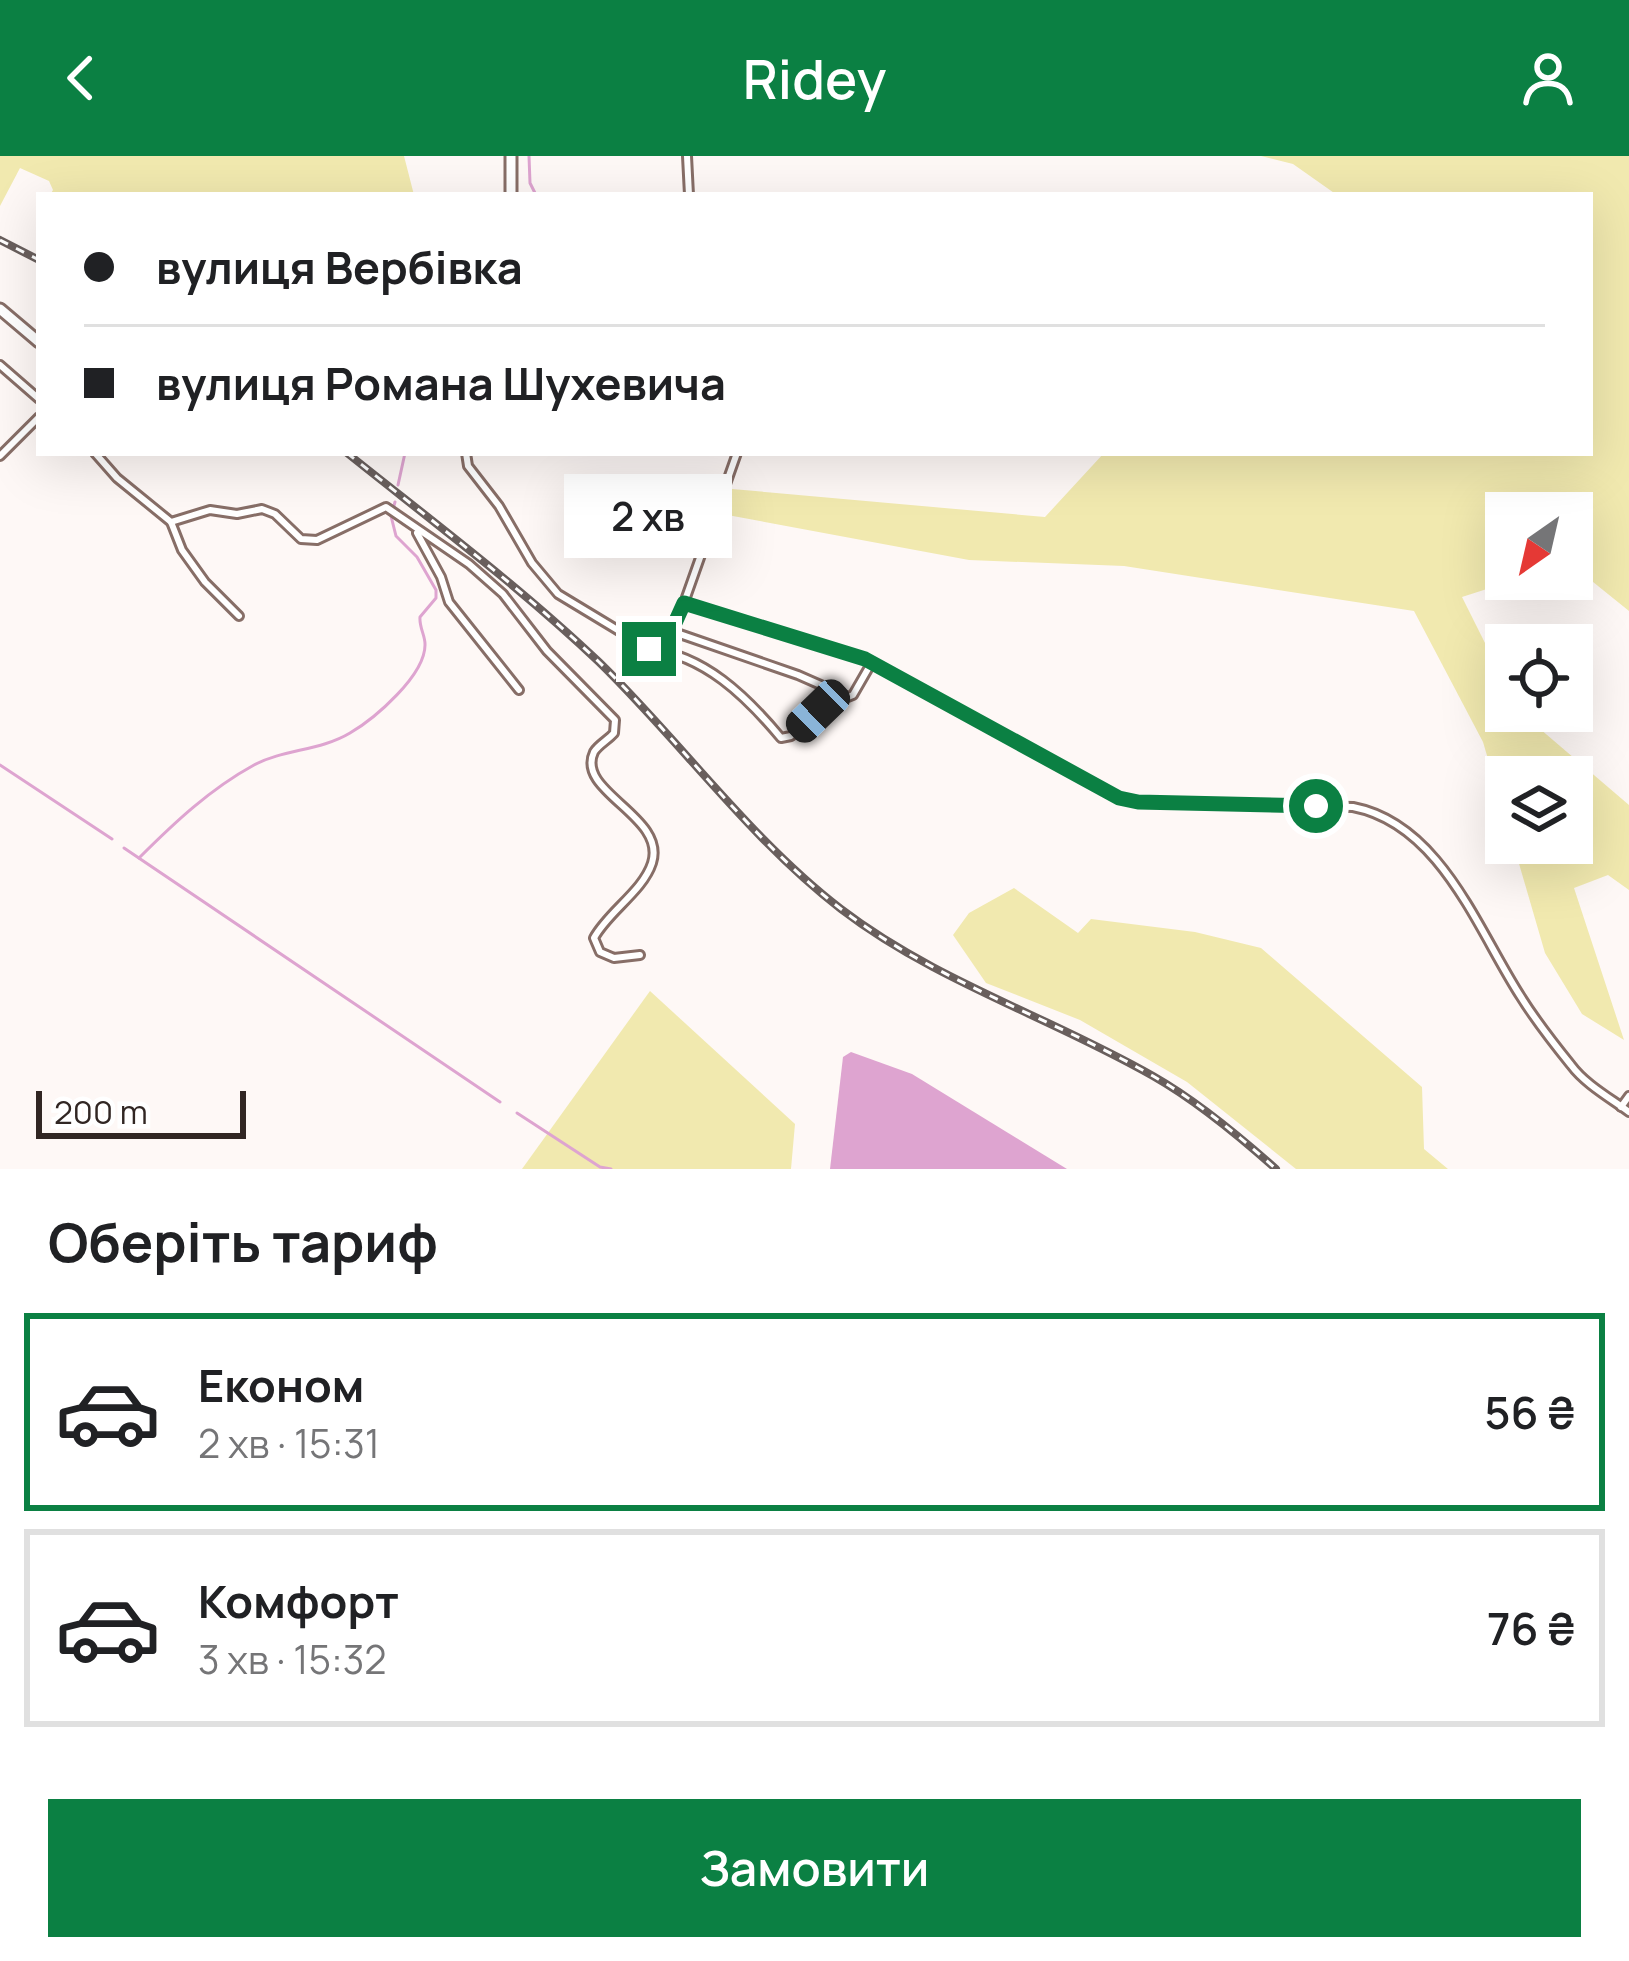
<!DOCTYPE html>
<html lang="uk">
<meta charset="utf-8">
<style>
:root{--surface:#fff;--page:#f6f6f6;--text:#202124;--muted:#757577;--line:#e0e0e0;--accent:#0b8043}
body{margin:0;font-family:Manrope,sans-serif;background:var(--page);color:var(--text);height:100vh;display:flex;flex-direction:column;font-size:45px;white-space:nowrap}
*{box-sizing:border-box;margin:0}
p{font-size:39px;color:var(--muted)}
.icon{flex:none;width:66px;height:66px;fill:none;stroke:currentColor;stroke-width:2;stroke-linecap:round;stroke-linejoin:round}
.map{position:relative;height:1013px;overflow:hidden}
.details{display:flex;flex-direction:column;background:var(--surface);flex:1}
.details>*{flex:none}
.guide{position:absolute;left:36px;top:36px;width:1557px;height:264px;border-radius:0px;box-shadow:0 12px 48px #0002;display:grid;align-content:center;height:264px;padding:0 48px;background:var(--surface)}
.needle{width:78px;rotate:214deg}
.controls{position:absolute;left:1485px;top:336px;display:grid;gap:24px}
.controls a{display:grid;place-items:center;width:108px;height:108px;border-radius:0px;background:var(--surface);box-shadow:0 12px 48px #0002;font-size:60px}
.scale{position:absolute;left:36px;bottom:30px;width:210px;box-sizing:border-box;padding-left:12px;border:6px solid #312623;border-top:0;font-size:33px;line-height:42px;white-space:nowrap;color:#312623;-webkit-text-stroke:9px #fff;paint-order:stroke}
.end{position:absolute;width:54px;height:54px;margin:-27px;border:15px solid #0b8043;background:#fff;box-shadow:0 0 0 6px #fff}
.from{border-radius:50%}
.bubble{position:absolute;height:84px;border-radius:0px;background:var(--surface);box-shadow:0 12px 48px #0002;font-size:39px;font-weight:600;line-height:84px;text-align:center}
.car{position:absolute;width:36px;height:72px;margin:-36px -18px;border-radius:15px;box-shadow:0 0 9px 3px #0007;background:linear-gradient(#222 24%,#8ab4d8 0 40%,#222 0 76%,#8ab4d8 0 86%,#222 0)}
.guide b{display:flex;align-items:center;gap:42px;height:114px;font-size:45px}
.guide b+b{border-top:3px solid var(--line)}
.guide i{width:30px;height:30px;background:var(--text)}
ul{padding:0;list-style:none}
li{display:flex;align-items:center;gap:36px;height:198px;margin:0 24px 18px;padding:0 24px;border:6px solid var(--line);border-radius:0px}
li div{flex:1}
li b{display:block;font-size:45px}
li em{font-style:normal;font-weight:600}
li.active{border-color:var(--accent)}
li>.icon{width:108px;height:108px;stroke-width:1.5}
h2{padding:0 48px;font-size:54px;line-height:144px}
.cta{display:flex;gap:24px;margin-top:auto;padding:24px 48px}
.cta a{flex:1;height:138px;border-radius:0px;background:var(--accent);color:#fff;font-size:48px;font-weight:600;line-height:138px;text-align:center}
header{display:flex;justify-content:space-between;align-items:center;height:156px;padding:0 48px;background:var(--accent);color:#fff;font-size:54px;font-weight:600}
.map>svg:first-child{display:block}
.green{fill:#f1e9af}
.water{fill:#dea4d0}
.lines{fill:none;stroke-linecap:round;stroke-linejoin:round}
.stream{stroke:#dea4d0;stroke-width:3}
.street-casing{stroke:#876e67;stroke-width:12}
.secondary-casing{stroke:#876e67;stroke-width:15}
.street{stroke:#fff;stroke-width:6}
.secondary{stroke:#fff;stroke-width:9}
.rail-casing{stroke:#695f5d;stroke-width:8}
.rail{stroke:#fff;stroke-width:3;stroke-dasharray:9;stroke-linecap:butt}
.route{stroke:#0b8043;stroke-width:15}
</style>
<header><svg class="icon" aria-label="back" viewBox="0 0 24 24"><path d="M15 5l-7 7 7 7"/></svg>Ridey<svg class="icon" aria-label="person" viewBox="0 0 24 24"><circle cx="12" cy="8" r="4"/><path d="M4 21q1-7 8-7t8 7"/></svg></header>
<div class="map">
<svg width="1629" height="1013" viewBox="0 0 1629 1013">
<rect width="100%" height="100%" fill="#fef8f6"/>
<g class="green">
<path d="M0,0H404L414,39H50L53,34L49,25L20,12L0,50Z"/>
<path d="M1261,0H1629V455L1572,409V357H1506V423H1518L1462,441L1506,529V555H1519L1629,649V734L1608,719L1574,732L1624,884L1582,858L1545,797L1513,687H1572V621H1506V664L1483,586L1414,455L1124,410L969,404L722,358L732,333L1045,361L1104,297H1590V39H1337L1293,8Z"/>
<path d="M1014,732L1078,777L1091,763L1195,776L1261,792L1422,931L1424,993L1448,1013H1296L1187,926L1080,864L986,827L953,779L969,757Z"/>
<path d="M650,835L795,968L791,1013H522Z"/>
</g>
<path class="water" d="M851,896L912,918L1067,1013H830L843,901Z"/>
<g class="lines">
<g class="stream">
<path d="M529,0L530,27L536,39"/>
<path d="M398,329L405,297"/>
<path d="M0,609L112,683"/>
<path d="M124,692L500,946"/>
<path d="M139,702C174,667 210,633 254,609C284,593 320,595 350,577C374,563 426,519 425,488C425,479 419,471 420,461L436,442V434L417,401L396,380L391,360L395,346"/>
<path d="M517,957L600,1011L611,1013"/>
</g>
<g class="street-casing">
<g id="street">
<path d="M687,0L689,39"/>
<path d="M0,209L39,243"/>
<path d="M95,297L117,322L171,366L182,394L205,426L239,460"/>
<path d="M466,297L468,310L499,350L532,407L558,438L649,493C704,499 746,540 781,582L791,580L834,535"/>
<path d="M0,300L39,261"/>
<path d="M171,366L210,354L237,358L262,353L275,358L301,383L317,384L386,351L469,408L503,438L547,495L615,564L614,577C608,584 598,589 594,596C575,636 667,660 652,707C643,735 608,756 594,782L600,796L614,802L640,799"/>
<path d="M417,377L441,421L449,446L519,534"/>
<path d="M684,447L865,503L1119,642L1138,646L1353,651C1441,668 1478,775 1521,841C1536,865 1554,888 1571,909C1585,928 1610,942 1629,956"/>
<path d="M671,475L798,519L848,541L853,539L872,506"/>
<path d="M660,493L684,447L737,297"/>
<path d="M1621,951L1629,940"/>
</g>
</g>
<g class="secondary-casing">
<g id="secondary">
<path d="M511,0V39"/>
<path d="M0,153L39,186"/>
</g>
</g>
<use href="#street" class="street"/>
<use href="#secondary" class="secondary"/>
<g class="rail-casing">
<g id="rail">
<path d="M0,84L39,104"/>
<path d="M347,297C432,365 520,431 599,506C681,586 750,683 841,753C935,825 1050,861 1153,920C1197,945 1238,979 1276,1013"/>
</g>
</g>
<use href="#rail" class="rail"/>
</g>
<g class="lines">
<path class="route" d="M649,493L655,495L665,489L684,447L865,503L1119,642L1138,646L1316,650"/>
</g>
</svg>
<div class="controls">
<a><svg class="needle" viewBox="-14 -14 28 28"><path d="M0-13l5 13h-10z" fill="#e53935"/><path d="M0 13l5-13h-10z" fill="#757577"/></svg></a>
<a><svg class="icon" aria-label="locate" viewBox="0 0 24 24"><circle cx="12" cy="12" r="6"/><path d="M12 2v4M12 18v4M2 12h4M18 12h4"/></svg></a>
<a><svg class="icon" aria-label="layers" viewBox="0 0 24 24"><path d="M12 4l9 5-9 5-9-5zM3 14l9 5 9-5"/></svg></a>
</div>
<div class="scale">200 m</div>
<i class="end from" style="left:1316px;top:650px"></i>
<i class="end" style="left:649px;top:493px"></i>
<div class="bubble" style="left:564px;top:318px;width:168px">2 хв</div>
<i class="car" style="left:818px;top:555px;rotate:226deg"></i>
<div class="guide">
<b><i class="from"></i>вулиця Вербівка</b>
<b><i></i>вулиця Романа Шухевича</b>
</div>
</div>
<section class="details">
<h2>Оберіть тариф</h2>
<ul>
<li class="active"><svg class="icon" aria-label="car" viewBox="0 0 24 24"><path d="M5 17H2v-5l4-1 3-4h7l3 4 3 1v5h-3M9 17h6M6 11h13"/><circle cx="7" cy="17" r="2"/><circle cx="17" cy="17" r="2"/></svg><div><b>Економ</b><p>2 хв · 15:31</p></div><em>56 ₴</em></li>
<li><svg class="icon" aria-label="car" viewBox="0 0 24 24"><path d="M5 17H2v-5l4-1 3-4h7l3 4 3 1v5h-3M9 17h6M6 11h13"/><circle cx="7" cy="17" r="2"/><circle cx="17" cy="17" r="2"/></svg><div><b>Комфорт</b><p>3 хв · 15:32</p></div><em>76 ₴</em></li>
</ul>
<div class="cta"><a>Замовити</a></div>
</section>
